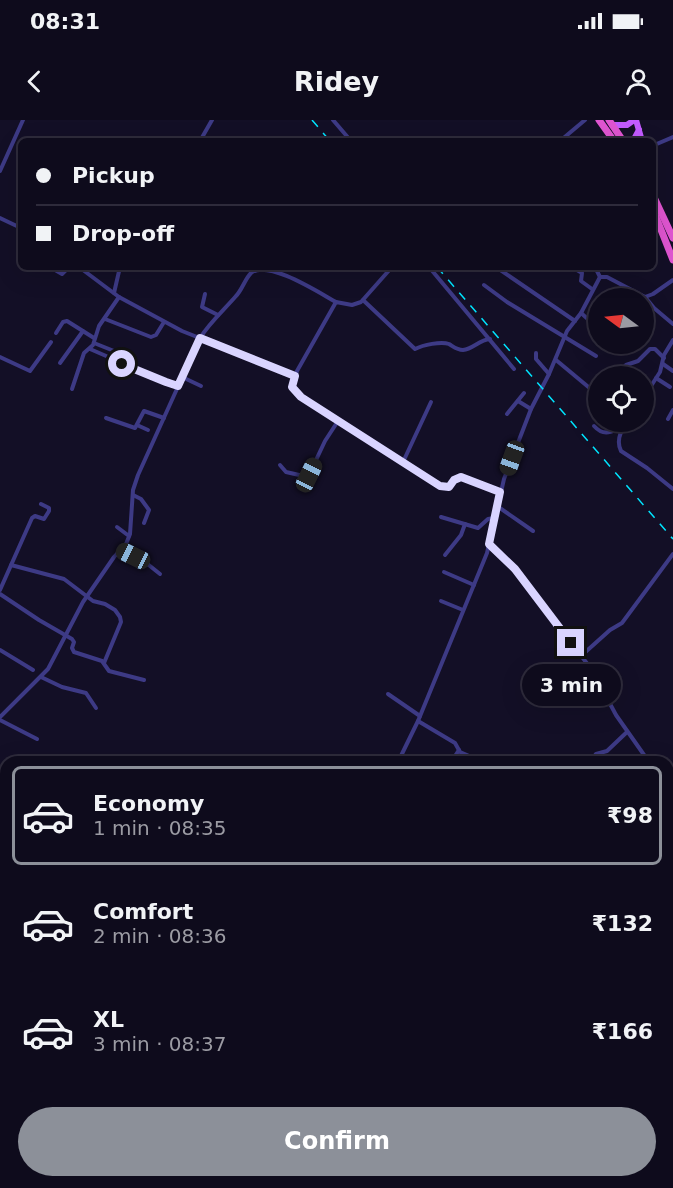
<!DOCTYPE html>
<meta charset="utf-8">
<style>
:root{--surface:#0e0b1c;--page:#1c1929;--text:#f1f3f6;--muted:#9b9ba3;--line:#2e2b3b;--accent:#8c9099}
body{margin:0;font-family:"DejaVu Sans",sans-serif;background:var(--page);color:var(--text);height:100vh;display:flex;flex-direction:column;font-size:22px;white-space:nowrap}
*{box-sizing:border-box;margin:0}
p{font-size:20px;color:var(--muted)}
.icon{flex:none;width:33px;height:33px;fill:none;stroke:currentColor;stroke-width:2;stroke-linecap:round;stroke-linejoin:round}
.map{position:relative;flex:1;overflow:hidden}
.panel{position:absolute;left:0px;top:636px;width:674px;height:432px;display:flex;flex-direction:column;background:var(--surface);border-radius:18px 18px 0 0;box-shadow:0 6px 24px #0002,0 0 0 2px var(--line)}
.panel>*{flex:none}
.hud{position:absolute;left:18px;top:18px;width:638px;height:132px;border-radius:9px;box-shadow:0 6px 24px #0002,0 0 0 2px var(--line);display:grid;align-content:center;height:132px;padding:0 18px;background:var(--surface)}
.needle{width:39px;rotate:285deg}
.buttons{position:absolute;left:588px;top:168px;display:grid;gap:12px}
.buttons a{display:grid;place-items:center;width:66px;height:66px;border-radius:50%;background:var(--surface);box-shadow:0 6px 24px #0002,0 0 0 2px var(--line);font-size:30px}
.end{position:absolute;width:27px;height:27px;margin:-14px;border:8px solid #d9d4ff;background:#111;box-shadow:0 0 0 3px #111}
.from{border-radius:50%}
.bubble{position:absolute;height:42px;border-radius:21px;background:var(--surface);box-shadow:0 6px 24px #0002,0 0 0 2px var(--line);font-size:20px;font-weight:700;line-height:42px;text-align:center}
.car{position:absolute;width:18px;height:36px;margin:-18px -9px;border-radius:8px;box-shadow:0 0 4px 2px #0007;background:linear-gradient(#222 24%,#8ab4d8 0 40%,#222 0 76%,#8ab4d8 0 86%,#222 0)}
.hud b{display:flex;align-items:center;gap:21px;height:57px;font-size:22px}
.hud b+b{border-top:2px solid var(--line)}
.hud i{width:15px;height:15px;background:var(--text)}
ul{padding:10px 0 0;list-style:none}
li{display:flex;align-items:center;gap:18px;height:99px;margin:0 12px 9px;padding:0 6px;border:3px solid transparent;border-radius:9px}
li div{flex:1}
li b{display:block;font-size:22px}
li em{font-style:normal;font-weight:700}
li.active{border-color:var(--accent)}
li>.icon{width:54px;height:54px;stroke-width:1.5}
.action{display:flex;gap:12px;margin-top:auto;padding:12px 18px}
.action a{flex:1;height:69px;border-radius:36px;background:var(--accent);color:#fff;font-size:24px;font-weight:700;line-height:69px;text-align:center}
.status{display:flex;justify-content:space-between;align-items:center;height:42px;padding:0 30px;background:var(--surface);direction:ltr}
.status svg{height:16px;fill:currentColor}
header{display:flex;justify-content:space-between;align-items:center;height:78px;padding:0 18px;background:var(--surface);font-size:27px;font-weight:700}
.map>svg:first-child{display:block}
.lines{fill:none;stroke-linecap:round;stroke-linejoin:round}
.minor{stroke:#3d3a85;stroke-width:4}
.primary{stroke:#c25bff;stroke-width:6}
.trunk{stroke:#e055d1;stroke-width:7}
.rail{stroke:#00e5ff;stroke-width:1.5;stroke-dasharray:9 8;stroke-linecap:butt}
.route{stroke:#d9d4ff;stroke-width:8}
</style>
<div class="status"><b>08:31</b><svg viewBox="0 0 49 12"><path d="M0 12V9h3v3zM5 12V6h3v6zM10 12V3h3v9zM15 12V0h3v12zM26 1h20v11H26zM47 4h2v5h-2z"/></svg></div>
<header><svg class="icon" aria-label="back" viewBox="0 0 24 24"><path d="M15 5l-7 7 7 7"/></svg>Ridey<svg class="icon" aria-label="person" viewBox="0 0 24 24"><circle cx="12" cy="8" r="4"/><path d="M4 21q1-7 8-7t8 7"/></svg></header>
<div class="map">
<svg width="673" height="1068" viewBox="0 0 673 1068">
<rect width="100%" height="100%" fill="#130f26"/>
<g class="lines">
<g class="minor">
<path d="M333,0L351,21"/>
<path d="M200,21L212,0"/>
<path d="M560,21L585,0"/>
<path d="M652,26L673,17"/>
<path d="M0,51L23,0"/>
<path d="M0,98L21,108"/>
<path d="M50,147L62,154L69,147"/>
<path d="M79,147L119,177L182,211L295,256"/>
<path d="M392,147L361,182L352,185L336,182L297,251L292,267L301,277L440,366L449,367L454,360L461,358L500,372"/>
<path d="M429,147L514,249"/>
<path d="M496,147L575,201"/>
<path d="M550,147L554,150"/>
<path d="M572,147L582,153L581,161L592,169"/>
<path d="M595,147L600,157"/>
<path d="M484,165L507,182L596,236"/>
<path d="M114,173L120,147"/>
<path d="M205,174L202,187L218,195"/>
<path d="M645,177L654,188L673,204"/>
<path d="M363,180L415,229C423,225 441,221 449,224C454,227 457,230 463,230C473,229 479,220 490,219"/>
<path d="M581,193L598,208"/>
<path d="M105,199L151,217L156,215L164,202"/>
<path d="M56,213L63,202L67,201L94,218"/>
<path d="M94,223L124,235"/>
<path d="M90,229L166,262L178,266"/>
<path d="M536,233V239L549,254"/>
<path d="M0,237L30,251L51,222"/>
<path d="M556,240L598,275"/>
<path d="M60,243L83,211"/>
<path d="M663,244L673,251"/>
<path d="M613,256L626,245L638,241L650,229H655L664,238"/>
<path d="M182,257L201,266"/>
<path d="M656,258L670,267"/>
<path d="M72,269L84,233L93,225L99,206L119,177"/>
<path d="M644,277L660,252L664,235L673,220"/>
<path d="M518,281L531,289"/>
<path d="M507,294L524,273"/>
<path d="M106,298L135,308L144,291L164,298"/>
<path d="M668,299L673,290"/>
<path d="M627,302C621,310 616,321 621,331L647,348L673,369"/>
<path d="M137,305L148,310"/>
<path d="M594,306C604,317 611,312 623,307"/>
<path d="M403,342L431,282"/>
<path d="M280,345L286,352L308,357L325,321L338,301"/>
<path d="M133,375L141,379L149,390L144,403"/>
<path d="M497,386L533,411"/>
<path d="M441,397L478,408L488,399L494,398"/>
<path d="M117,407L129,416"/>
<path d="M489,424L515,449L592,550L616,595L649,642"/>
<path d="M121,431L145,442L160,454"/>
<path d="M445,435L461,415L465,404"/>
<path d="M11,445L64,459L93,481L105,484L115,490L120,497L121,502L104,543"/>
<path d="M444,452L474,465"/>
<path d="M0,470L32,398L35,396L44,399L49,391V388L41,384"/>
<path d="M0,474L39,500L72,519L74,522L72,528L74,532L102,541L109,551L144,560"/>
<path d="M441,481L463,490"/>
<path d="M0,530L33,550"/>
<path d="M581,536L610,510L622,503L673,434"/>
<path d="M41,557L62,567L86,573L96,588"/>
<path d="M388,574L420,596"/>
<path d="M0,597L48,549L83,482L114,437L126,424L130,414L133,370L138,355L200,218C210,202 224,190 236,176C242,170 245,159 251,153C268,139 321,174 336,182"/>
<path d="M0,600L37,619"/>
<path d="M418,601L455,623L460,632L483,642"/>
<path d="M398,642L418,601L487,433L504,359L531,289L549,254L567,211L581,193L600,157H607L645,177L653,174L673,160"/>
<path d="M451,642L459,630"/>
<path d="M590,642L596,634L607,631L627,612"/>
<path d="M0,655L6,657"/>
<path d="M668,667L673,674"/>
<path d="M0,714L6,717"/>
<path d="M0,739L6,727"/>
<path d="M0,763L6,765L0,779"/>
<path d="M668,802L673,796"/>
<path d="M668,892L673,884"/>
<path d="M73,1062L90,1068"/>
<path d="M175,1062L186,1068"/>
<path d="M266,1062L275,1068"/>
<path d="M320,1062L334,1068"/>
<path d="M386,1062L397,1064"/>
<path d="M643,1062L656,1068"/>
<path d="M11,1067L13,1068"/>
<path d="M26,1068V1062"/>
<path d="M118,1068L121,1062"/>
<path d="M190,1068L194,1062"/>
<path d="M367,1068L370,1062"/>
<path d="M491,1068L494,1062"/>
<path d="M604,1068L607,1062"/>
</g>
<g class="primary">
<path d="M636,0L642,21"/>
<path d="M612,5H627L634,0"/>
<path d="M633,21L639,10"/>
</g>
<g class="trunk">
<path d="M599,0L614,21"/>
<path d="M609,0L623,21"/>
<path d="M652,73L673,118"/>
<path d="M652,87L673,140"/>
</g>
<g class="rail">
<path d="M312,0L330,21"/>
<path d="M437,147L673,419"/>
</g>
</g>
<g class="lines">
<path class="route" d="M122,244L166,262L178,266L200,218L295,256L292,267L301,277L440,366L449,367L454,360L461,357L500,372L489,424L515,449L571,523"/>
</g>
</svg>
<div class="buttons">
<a><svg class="needle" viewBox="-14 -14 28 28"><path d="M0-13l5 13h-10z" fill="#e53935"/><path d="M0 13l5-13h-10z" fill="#9b9ba3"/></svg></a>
<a><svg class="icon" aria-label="locate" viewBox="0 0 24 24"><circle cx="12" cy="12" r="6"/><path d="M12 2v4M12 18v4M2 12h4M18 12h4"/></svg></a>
</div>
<i class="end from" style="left:122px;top:244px"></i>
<i class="end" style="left:571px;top:523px"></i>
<div class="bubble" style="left:522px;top:544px;width:99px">3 min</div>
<i class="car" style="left:512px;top:338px;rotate:200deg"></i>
<i class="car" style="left:309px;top:355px;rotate:26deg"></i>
<i class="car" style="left:133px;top:436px;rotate:296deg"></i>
<div class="hud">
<b><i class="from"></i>Pickup</b>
<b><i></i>Drop-off</b>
</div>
<section class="panel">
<ul>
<li class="active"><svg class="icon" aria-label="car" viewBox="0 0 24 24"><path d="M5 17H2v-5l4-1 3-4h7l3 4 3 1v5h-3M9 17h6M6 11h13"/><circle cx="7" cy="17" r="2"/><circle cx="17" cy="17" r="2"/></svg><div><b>Economy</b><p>1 min · 08:35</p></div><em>₹98</em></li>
<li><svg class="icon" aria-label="car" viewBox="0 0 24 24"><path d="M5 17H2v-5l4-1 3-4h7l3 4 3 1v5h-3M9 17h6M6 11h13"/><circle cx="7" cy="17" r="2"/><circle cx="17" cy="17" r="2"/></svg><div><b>Comfort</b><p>2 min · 08:36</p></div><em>₹132</em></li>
<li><svg class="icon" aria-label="car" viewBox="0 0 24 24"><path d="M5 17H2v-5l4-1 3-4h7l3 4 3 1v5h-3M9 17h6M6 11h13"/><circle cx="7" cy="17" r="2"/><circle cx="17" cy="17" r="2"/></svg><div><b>XL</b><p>3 min · 08:37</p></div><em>₹166</em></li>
</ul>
<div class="action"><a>Confirm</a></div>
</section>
</div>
